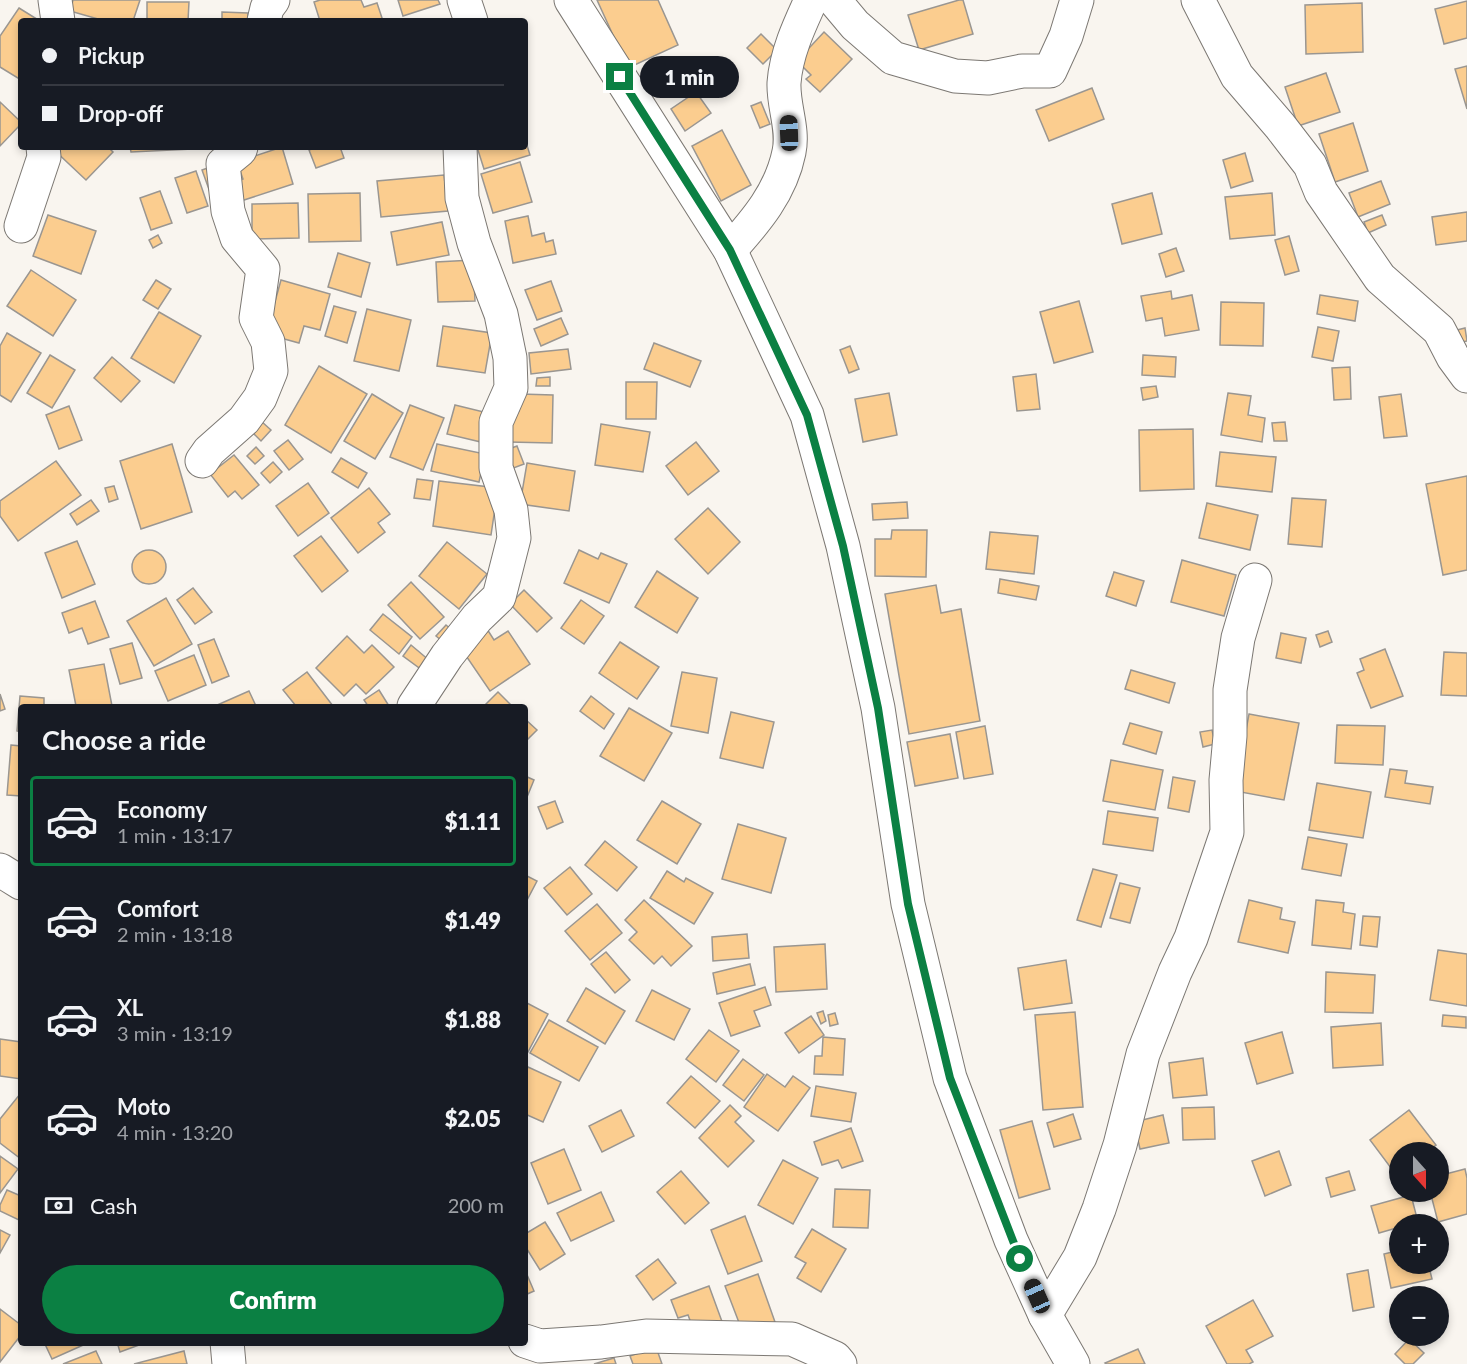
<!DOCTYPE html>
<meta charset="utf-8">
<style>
:root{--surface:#171b24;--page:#20242c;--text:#f1f3f6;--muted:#9ea1a6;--line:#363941;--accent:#0b8043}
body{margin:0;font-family:Lato,sans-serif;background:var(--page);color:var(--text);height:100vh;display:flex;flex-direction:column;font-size:22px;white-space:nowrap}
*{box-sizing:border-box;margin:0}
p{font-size:20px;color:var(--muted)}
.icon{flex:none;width:33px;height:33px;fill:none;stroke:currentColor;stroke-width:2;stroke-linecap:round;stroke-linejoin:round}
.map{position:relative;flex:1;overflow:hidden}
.drawer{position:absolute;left:18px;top:704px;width:510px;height:642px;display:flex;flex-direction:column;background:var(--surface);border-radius:6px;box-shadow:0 3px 9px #0003}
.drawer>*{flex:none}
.guide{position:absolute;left:18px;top:18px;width:510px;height:132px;border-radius:6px;box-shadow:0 3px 9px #0003;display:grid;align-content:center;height:132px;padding:0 24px;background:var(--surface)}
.needle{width:39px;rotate:159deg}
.controls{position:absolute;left:1389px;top:1142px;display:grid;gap:12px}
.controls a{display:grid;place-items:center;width:60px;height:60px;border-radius:50%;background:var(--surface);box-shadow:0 3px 9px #0003;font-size:30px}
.end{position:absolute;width:27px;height:27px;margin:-14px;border:8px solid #0b8043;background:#fff;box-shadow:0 0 0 3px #fff}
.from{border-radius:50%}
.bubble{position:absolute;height:42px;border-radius:21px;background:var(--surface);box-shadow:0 3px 9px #0003;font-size:20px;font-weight:800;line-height:42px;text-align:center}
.car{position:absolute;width:18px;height:36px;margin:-18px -9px;border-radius:8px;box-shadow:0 0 4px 2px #0007;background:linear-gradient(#222 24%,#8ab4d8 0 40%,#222 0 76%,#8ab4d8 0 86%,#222 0)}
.guide b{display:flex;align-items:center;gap:21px;height:57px;font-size:22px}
.guide b+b{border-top:2px solid var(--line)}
.guide i{width:15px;height:15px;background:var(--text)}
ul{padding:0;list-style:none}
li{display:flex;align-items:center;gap:18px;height:90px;margin:0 12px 9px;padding:0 12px;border:3px solid transparent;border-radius:6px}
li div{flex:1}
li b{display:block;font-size:22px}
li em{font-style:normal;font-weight:800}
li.on{border-color:var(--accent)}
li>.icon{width:54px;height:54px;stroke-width:1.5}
h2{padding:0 24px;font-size:27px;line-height:72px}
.pay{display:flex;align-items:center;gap:15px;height:66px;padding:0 24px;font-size:22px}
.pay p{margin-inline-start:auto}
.button{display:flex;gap:12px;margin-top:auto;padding:12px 24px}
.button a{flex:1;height:69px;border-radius:36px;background:var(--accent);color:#fff;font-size:24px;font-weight:800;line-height:69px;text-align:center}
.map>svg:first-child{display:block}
.building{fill:#fbcd8f;stroke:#9a9691;stroke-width:1.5}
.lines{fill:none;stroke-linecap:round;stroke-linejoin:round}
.street-casing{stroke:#7c7873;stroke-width:35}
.secondary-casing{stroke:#7c7873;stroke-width:35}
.street{stroke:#fff;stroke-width:33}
.secondary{stroke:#fff;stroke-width:33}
.route{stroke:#0b8043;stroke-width:8}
</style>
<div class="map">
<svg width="1467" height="1364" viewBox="0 0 1467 1364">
<rect width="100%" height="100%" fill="#f9f5ef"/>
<g class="building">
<path d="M73,0H140L133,21H105L70,11Z"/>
<path d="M320,0H361L364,7L377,3L383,21H320L314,2Z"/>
<path d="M398,0H438L440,4L403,16Z"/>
<path d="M597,0H658L678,45L628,68Z"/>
<path d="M959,0H963L973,34L919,50L908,15Z"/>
<path d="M1467,1V38L1444,44L1435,9Z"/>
<path d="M147,2H189L188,21H147Z"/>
<path d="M1362,3L1363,52L1306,54L1305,5Z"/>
<path d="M19,8L40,21H21V80L0,67V36Z"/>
<path d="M222,12L248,13V21H222Z"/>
<path d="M824,32L852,59L820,92L806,79L811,75L797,61Z"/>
<path d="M761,34L777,50L763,64L747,48Z"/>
<path d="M1467,66V109L1455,69Z"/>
<path d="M1326,73L1340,112L1298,126L1285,87Z"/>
<path d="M1092,88L1104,119L1049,141L1036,110Z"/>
<path d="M696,92L711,113L685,131L671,109Z"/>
<path d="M0,102L21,122V124L0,146Z"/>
<path d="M761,102L770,124L760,128L751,106Z"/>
<path d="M1353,123L1368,171L1335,182L1319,134Z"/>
<path d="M722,130L751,185L721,201L692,146Z"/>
<path d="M525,139L530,155L484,169L477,147H525Z"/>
<path d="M51,147H108L113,152L86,180Z"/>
<path d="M130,147H192V149L131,152Z"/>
<path d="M282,147L293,184L241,201L235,182L243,179L237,162Z"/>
<path d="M318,147H340L344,158L316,168L309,150Z"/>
<path d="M1245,153L1253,181L1231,188L1223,160Z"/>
<path d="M520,162L532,202L493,213L481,174Z"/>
<path d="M213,166L211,195L202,170Z"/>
<path d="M196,171L208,206L187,213L175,178Z"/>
<path d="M444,175L448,211L381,217L377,181Z"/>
<path d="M1381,181L1390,204L1358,217L1349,193Z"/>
<path d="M160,191L172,223L151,230L140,198Z"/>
<path d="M360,193L361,241L309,242L308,194Z"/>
<path d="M1152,193L1162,234L1122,244L1112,204Z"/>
<path d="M1272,193L1275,235L1230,239L1225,197Z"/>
<path d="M298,203L299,238L252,239V204Z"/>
<path d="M1467,212V241L1436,245L1432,217Z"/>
<path d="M48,215L96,231L81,274L33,256Z"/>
<path d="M1382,215L1386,225L1368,233L1364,222Z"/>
<path d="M528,216L532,236L544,233L546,242L553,240L556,254L513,263L505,221Z"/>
<path d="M442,222L449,255L397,265L391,232Z"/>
<path d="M158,235L162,243L153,248L149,240Z"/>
<path d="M1289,236L1299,271L1285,275L1275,240Z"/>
<path d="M1176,248L1184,271L1166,277L1159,254Z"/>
<path d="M338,253L370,263L361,297L328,287Z"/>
<path d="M473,260L475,301L438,302L436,262Z"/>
<path d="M31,270L76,300L53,336L7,306Z"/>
<path d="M156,280L171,289L158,309L143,300Z"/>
<path d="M281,280L330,294L320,330L304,326L299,343L266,334Z"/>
<path d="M551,281L562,311L537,320L525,290Z"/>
<path d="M1171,291L1172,299L1192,295L1199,330L1165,336L1162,318L1146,321L1141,296Z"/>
<path d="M1320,295L1358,301L1355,321L1317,314Z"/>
<path d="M1079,301L1093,352L1054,363L1040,312Z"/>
<path d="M1221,302L1264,303L1263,346L1220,345Z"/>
<path d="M334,306L356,312L347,343L325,336Z"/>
<path d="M367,309L411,320L399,371L354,361Z"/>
<path d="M159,312L201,336L174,383L131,358Z"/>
<path d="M561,318L568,334L541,346L534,329Z"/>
<path d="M443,326L492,333L485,373L437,366Z"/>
<path d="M1318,327L1339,331L1333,361L1312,357Z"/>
<path d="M1465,328L1467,341L1452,344L1449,332Z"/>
<path d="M7,333L41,353L11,402L0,395V346Z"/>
<path d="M654,343L701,361L690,387L644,369Z"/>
<path d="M850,346L859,369L849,373L840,350Z"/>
<path d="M568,349L571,369L531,374L529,353Z"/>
<path d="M50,355L75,370L52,408L27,393Z"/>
<path d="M1143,355L1176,357L1175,377L1142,375Z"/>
<path d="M112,357L140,381L121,402L94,378Z"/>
<path d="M319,366L367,394L331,453L285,425Z"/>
<path d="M1350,367L1351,399L1334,400L1332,368Z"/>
<path d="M1036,374L1040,409L1017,411L1013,377Z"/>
<path d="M550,377V386H536L537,378Z"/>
<path d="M626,382H657L656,419H626Z"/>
<path d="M1156,386L1158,397L1143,400L1141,388Z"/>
<path d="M889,393L897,435L863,442L855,399Z"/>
<path d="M1228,393L1251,396L1248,415L1265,418L1262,442L1221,435Z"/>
<path d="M372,394L403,413L375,459L344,441Z"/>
<path d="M520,394L553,395L552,443L505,442V411H519Z"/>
<path d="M1401,394L1407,436L1384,438L1379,397Z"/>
<path d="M410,405L444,418L423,470L390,457Z"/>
<path d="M455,405L492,414L485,443L447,434Z"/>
<path d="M69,406L82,440L59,449L46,415Z"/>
<path d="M261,421L271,430L261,441L251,431Z"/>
<path d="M1285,422L1287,441H1274L1272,423Z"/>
<path d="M601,424L650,432L643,472L595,465Z"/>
<path d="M1193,429L1194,489L1140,491L1139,430Z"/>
<path d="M288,440L303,459L289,470L274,451Z"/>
<path d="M696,442L719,471L688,495L666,466Z"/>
<path d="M172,444L192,512L141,529L120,461Z"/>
<path d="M437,444L485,454L479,482L431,471Z"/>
<path d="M517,446L524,464L508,470L501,452Z"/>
<path d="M256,447L264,456L255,464L247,456Z"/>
<path d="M1220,452L1276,457L1272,492L1216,486Z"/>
<path d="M234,455L259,485L242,499L235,491L228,497L210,474Z"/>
<path d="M341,458L367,473L358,488L332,472Z"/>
<path d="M56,461L81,495L18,541L0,516V501Z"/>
<path d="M273,462L282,472L270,483L261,473Z"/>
<path d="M527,463L575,471L569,511L520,504Z"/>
<path d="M1467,476V570L1443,575L1426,484Z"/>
<path d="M417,479L433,481L430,500L414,498Z"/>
<path d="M439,481L498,488L491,535L433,526Z"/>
<path d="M308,483L329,513L298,536L276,506Z"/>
<path d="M114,486L118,499L109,502L105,488Z"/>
<path d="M369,488L390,514L378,523L385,532L358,553L331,518Z"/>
<path d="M1292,498L1326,500L1322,547L1288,544Z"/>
<path d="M91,500L99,511L77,525L70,514Z"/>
<path d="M907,502L908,518L873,520L872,504Z"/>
<path d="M1207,503L1258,515L1250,550L1199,538Z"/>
<path d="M708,508L740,542L708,574L675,539Z"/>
<path d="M892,530H927L926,577L875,576V539H891Z"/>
<path d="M990,532L1038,536L1034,574L986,569Z"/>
<path d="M321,536L348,571L322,592L294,556Z"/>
<path d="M77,541L95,584L62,598L45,553Z"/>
<path d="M447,542L487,574L459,609L419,576Z"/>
<path d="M579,550L598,559L601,553L627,564L609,603L564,583Z"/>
<circle cx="149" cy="567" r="17"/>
<path d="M1182,560L1236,575L1224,616L1171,602Z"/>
<path d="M657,571L698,598L677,633L635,607Z"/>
<path d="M1114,572L1144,581L1136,606L1106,596Z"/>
<path d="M1000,579L1039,586L1036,600L998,593Z"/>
<path d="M411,582L444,617L420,639L388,605Z"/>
<path d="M936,585L941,613L961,609L980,721L909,734L885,594Z"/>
<path d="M193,588L212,612L195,624L177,600Z"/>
<path d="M524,590L552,618L537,632L510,604Z"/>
<path d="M166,598L192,644L154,666L127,621Z"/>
<path d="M581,600L604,616L584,644L561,628Z"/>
<path d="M95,601L109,637L88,644L82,628L69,633L62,613Z"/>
<path d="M383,614L412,637L399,654L370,630Z"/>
<path d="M446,625L458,635L448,646L436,636Z"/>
<path d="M487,629L494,640L508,631L530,664L490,691L460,647Z"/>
<path d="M1328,631L1332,642L1320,647L1316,635Z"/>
<path d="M1281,633L1306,638L1301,663L1276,658Z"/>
<path d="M347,636L364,653L372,645L394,667L366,694L356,684L344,696L316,668Z"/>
<path d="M214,639L229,676L212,683L198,645Z"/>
<path d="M620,642L659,667L637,699L599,673Z"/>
<path d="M132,643L142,678L120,684L110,649Z"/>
<path d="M411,645L430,661L422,670L403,656Z"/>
<path d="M1385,649L1403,696L1371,708L1357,673L1364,670L1360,659Z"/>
<path d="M1444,652L1467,653V696L1441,695Z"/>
<path d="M194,655L206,685L168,701L155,671Z"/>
<path d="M104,664L112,706H76L69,670Z"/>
<path d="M1131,670L1175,683L1169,703L1125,689Z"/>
<path d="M307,672L333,706H296L283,690Z"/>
<path d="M682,672L717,678L708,733L671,726Z"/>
<path d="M379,690L389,706H368L364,700Z"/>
<path d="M249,691L256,706H215Z"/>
<path d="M498,692L512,706H484Z"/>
<path d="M0,694L5,709L0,711Z"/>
<path d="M20,696L44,698V706H21V732L17,731Z"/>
<path d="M591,696L614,714L604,729L580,711Z"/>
<path d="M629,708L672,733L644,781L600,756Z"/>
<path d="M731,712L774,722L763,768L720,758Z"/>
<path d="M1249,714L1299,723L1284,800L1235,791Z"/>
<path d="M525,719L537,730L525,742Z"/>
<path d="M1130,723L1162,732L1156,754L1123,744Z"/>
<path d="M1337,725L1385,726L1383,765L1335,763Z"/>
<path d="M985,726L993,774L964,779L956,732Z"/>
<path d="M1212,730L1215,744L1203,747L1200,732Z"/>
<path d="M950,734L958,778L915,786L907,742Z"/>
<path d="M11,745L21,746V796L7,795Z"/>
<path d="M1111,760L1163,770L1155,810L1103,801Z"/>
<path d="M1390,769L1407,771L1405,783L1433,787L1430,804L1385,797Z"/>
<path d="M525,776L534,780L525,802Z"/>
<path d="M1173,777L1195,781L1189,812L1168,808Z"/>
<path d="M1317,783L1371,792L1363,838L1309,830Z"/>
<path d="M555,801L563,822L547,829L538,807Z"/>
<path d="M662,801L701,824L677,864L637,840Z"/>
<path d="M1108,811L1158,818L1153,851L1103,844Z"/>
<path d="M738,824L786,838L771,893L722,879Z"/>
<path d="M1308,837L1347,844L1341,876L1302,869Z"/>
<path d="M605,841L637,867L617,891L585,865Z"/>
<path d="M570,867L592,894L567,915L544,888Z"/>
<path d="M1093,869L1117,875L1101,927L1077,920Z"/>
<path d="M667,871L684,882L686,878L713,893L694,924L650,898Z"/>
<path d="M525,875L537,881L525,904Z"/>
<path d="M1120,883L1140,888L1130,923L1110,918Z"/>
<path d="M644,900L692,946L671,966L662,956L654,964L629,940L637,932L625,920Z"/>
<path d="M1249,900L1282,908L1280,919L1295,922L1288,953L1238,942Z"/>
<path d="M1316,900L1344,903L1343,912L1355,914L1351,949L1312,945Z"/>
<path d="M597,904L622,933L590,960L565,931Z"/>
<path d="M1363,916L1380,917L1377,947L1360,945Z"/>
<path d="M747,934L749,958L713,961L712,937Z"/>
<path d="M825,944L827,989L776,992L774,947Z"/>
<path d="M1438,950L1467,954V1006L1430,1000Z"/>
<path d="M606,952L630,980L615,993L591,964Z"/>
<path d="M1066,960L1072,1003L1024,1010L1018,968Z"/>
<path d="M750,964L755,985L717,994L713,973Z"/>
<path d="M1326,972L1375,975L1373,1013L1325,1012Z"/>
<path d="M765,987L771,1005L754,1011L760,1026L731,1036L719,1003Z"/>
<path d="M586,988L625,1011L605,1044L567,1021Z"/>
<path d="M652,990L690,1009L674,1040L636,1021Z"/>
<path d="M525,1002L548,1014L528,1052L525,1050Z"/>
<path d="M823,1011L826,1021L821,1024L817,1013Z"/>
<path d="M1075,1012L1083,1107L1043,1110L1035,1015Z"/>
<path d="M835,1013L838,1024L830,1026L828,1015Z"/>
<path d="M1443,1015L1466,1017V1028L1442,1026Z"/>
<path d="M811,1016L824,1035L799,1053L785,1033Z"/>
<path d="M549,1020L598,1047L579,1081L530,1053Z"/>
<path d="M1381,1023L1383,1065L1333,1068L1331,1027Z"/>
<path d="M709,1030L739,1051L716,1082L686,1059Z"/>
<path d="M1282,1032L1293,1073L1257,1084L1245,1043Z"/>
<path d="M823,1037L845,1039L843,1075L814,1074L815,1056H822Z"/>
<path d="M0,1039L21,1042V1079L0,1076Z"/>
<path d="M1203,1058L1207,1095L1173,1098L1169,1063Z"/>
<path d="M743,1059L764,1075L744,1101L723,1085Z"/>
<path d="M528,1067L561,1082L543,1122L525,1114V1074Z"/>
<path d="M767,1074L785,1087L793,1076L810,1088L778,1131L744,1107Z"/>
<path d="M691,1076L720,1101L695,1128L667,1103Z"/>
<path d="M816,1086L856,1093L851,1122L811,1116Z"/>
<path d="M20,1094L21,1095V1159L0,1143V1119Z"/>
<path d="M730,1105L741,1116L735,1122L754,1141L728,1167L699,1138Z"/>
<path d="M1214,1107L1215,1139L1183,1140L1182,1108Z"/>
<path d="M621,1110L634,1136L602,1152L589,1126Z"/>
<path d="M1409,1110L1436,1145L1427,1152H1400V1174L1397,1176L1370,1140Z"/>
<path d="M1073,1114L1081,1139L1054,1147L1047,1123Z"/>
<path d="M1163,1115L1169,1143L1140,1149L1134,1122Z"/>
<path d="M1032,1121L1050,1189L1019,1198L1000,1130Z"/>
<path d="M851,1128L863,1161L842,1168L838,1160L822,1165L814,1142Z"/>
<path d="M564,1149L581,1190L548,1204L531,1163Z"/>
<path d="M1279,1151L1291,1185L1265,1196L1252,1161Z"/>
<path d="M0,1156L18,1169L0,1193Z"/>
<path d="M783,1160L818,1178L793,1224L758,1205Z"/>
<path d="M1465,1169L1467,1178V1214L1438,1222L1430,1191H1438V1176Z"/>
<path d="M681,1171L709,1203L685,1224L657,1192Z"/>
<path d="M1349,1171L1355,1190L1331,1197L1326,1178Z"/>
<path d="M835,1189L870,1190L868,1228L833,1227Z"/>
<path d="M7,1190L21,1196V1215L19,1220L0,1211V1205Z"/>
<path d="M601,1192L614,1221L571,1241L557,1213Z"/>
<path d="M1411,1195L1418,1222L1400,1224V1227L1379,1233L1371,1206Z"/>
<path d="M745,1216L762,1261L728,1274L711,1230Z"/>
<path d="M545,1222L565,1254L540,1270L525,1246V1234Z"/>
<path d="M812,1229L846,1249L821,1292L797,1278L806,1263L795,1257Z"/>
<path d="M0,1230L10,1235L0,1253Z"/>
<path d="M1400,1250V1263H1428L1432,1279L1391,1288L1384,1254Z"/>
<path d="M658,1259L676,1283L653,1300L636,1276Z"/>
<path d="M525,1270L534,1291L525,1295Z"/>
<path d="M1368,1270L1374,1307L1353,1311L1347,1274Z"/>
<path d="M758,1274L775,1322L743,1333L725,1286Z"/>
<path d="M709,1286L724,1327L696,1336L688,1315L678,1318L671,1300Z"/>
<path d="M1253,1300L1273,1336L1246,1350L1253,1362L1249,1364H1227L1206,1326Z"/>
<path d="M0,1309L21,1325V1335L0,1362Z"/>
<path d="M1409,1339L1424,1353L1413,1364H1405L1395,1354Z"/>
<path d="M44,1342H90L52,1359Z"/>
<path d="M117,1342H138L139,1345L120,1352Z"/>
<path d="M656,1347L662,1364H633L630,1356Z"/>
<path d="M1138,1349L1145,1364H1106L1105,1363Z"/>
<path d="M96,1351L102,1364H63Z"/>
<path d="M184,1351L187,1364H134Z"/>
<path d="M614,1358L616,1364H594Z"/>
</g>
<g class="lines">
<g class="street-casing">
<g id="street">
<path d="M55,0L58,21"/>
<path d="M464,0L471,21"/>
<path d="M834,0L855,25L893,58L955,76L988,78L1022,71H1050L1066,36L1077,0"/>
<path d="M1198,0L1237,76L1280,126L1310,165L1321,192L1380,278L1439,330L1453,357L1467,376"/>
<path d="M264,21L267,8L273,0"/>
<path d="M21,226L44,157L43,147"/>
<path d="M730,250C756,221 781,192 789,152C794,129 783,106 784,83C786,54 799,26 811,0"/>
<path d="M202,461L209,451L244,420L260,398L271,371L268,342L256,318L263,269L237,238L228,211L223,164L240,150L241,147"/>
<path d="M414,706L447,656L477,618L499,597L514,538L511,510L496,468V422L511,388L510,358L501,314L474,243L462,198L460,147"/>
<path d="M0,870L21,883"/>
<path d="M1045,1315L1080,1257L1099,1209L1120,1145L1143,1054L1175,972L1191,938L1227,832L1226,780L1230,736V690L1238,638L1255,580"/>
<path d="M525,1341L540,1346L601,1342L646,1336L792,1339L835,1358L840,1364"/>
<path d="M227,1342L229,1364"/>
</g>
</g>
<g class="secondary-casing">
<path id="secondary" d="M571,0L730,250L807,415L843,546L878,708L908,904L950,1078L1011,1240L1045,1315L1073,1364"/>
</g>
<use href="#street" class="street"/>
<use href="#secondary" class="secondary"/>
</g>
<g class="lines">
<path class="route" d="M620,77L730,250L807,415L843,546L878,708L908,904L950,1078L1020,1259"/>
</g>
</svg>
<div class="controls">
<a><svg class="needle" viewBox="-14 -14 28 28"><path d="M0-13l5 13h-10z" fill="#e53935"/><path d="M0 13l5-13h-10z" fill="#9ea1a6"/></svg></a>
<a>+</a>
<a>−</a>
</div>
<i class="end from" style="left:1020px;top:1259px"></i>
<i class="end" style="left:620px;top:77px"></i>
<div class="bubble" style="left:640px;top:56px;width:99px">1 min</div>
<i class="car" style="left:789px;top:133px;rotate:358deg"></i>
<i class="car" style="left:1037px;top:1296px;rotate:336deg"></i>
<div class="guide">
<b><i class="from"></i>Pickup</b>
<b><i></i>Drop-off</b>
</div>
<section class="drawer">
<h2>Choose a ride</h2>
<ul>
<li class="on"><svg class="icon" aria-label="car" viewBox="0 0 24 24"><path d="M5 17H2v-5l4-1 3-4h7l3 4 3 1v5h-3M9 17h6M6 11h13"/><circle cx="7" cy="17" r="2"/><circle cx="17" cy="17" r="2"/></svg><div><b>Economy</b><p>1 min · 13:17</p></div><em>$1.11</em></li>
<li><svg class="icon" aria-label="car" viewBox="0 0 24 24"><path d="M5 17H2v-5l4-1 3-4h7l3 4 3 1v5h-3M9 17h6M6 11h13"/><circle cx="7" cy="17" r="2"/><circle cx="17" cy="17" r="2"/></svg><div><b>Comfort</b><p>2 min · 13:18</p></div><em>$1.49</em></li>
<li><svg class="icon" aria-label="car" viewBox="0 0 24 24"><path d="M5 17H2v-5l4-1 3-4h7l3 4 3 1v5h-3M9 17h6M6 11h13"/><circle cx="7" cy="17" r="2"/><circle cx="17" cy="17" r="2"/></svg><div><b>XL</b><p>3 min · 13:19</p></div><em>$1.88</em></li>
<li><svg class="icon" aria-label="car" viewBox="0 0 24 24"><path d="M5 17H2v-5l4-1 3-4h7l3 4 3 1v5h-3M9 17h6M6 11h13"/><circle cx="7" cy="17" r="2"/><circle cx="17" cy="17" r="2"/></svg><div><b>Moto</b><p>4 min · 13:20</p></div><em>$2.05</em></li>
</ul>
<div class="pay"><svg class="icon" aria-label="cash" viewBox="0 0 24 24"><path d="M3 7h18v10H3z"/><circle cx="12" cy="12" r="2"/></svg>Cash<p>200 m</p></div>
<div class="button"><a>Confirm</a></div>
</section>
</div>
